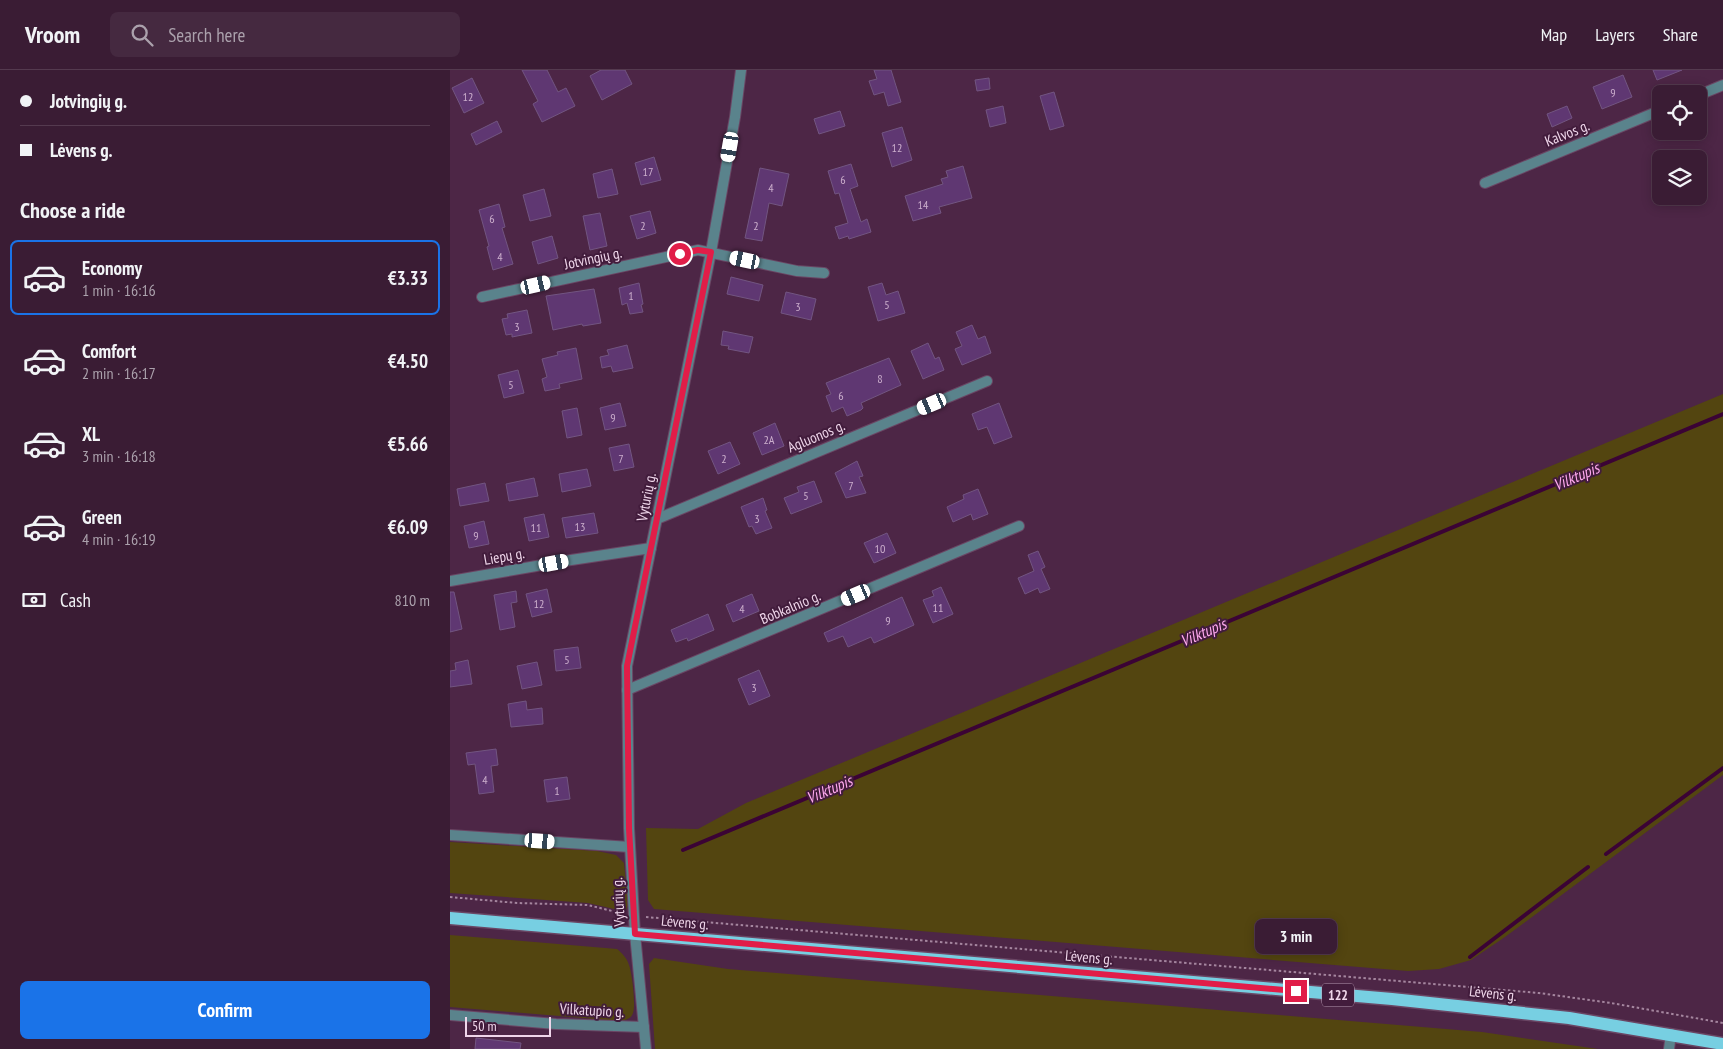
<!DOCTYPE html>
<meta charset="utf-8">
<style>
:root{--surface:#3a1c34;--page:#452940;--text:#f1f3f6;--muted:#aba1ac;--line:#543a4f;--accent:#1a73e8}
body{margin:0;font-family:"PT Sans Narrow",sans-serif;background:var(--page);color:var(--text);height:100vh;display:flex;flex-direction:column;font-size:19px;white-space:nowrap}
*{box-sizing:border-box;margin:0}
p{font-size:16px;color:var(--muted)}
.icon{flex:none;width:28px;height:28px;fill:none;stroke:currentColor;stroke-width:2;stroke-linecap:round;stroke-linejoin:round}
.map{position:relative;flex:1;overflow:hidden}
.panel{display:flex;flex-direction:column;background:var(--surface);width:450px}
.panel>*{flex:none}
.guide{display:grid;align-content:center;height:110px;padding:0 20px;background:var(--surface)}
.fabs{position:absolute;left:1202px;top:15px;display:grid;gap:10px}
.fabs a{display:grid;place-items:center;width:55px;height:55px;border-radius:8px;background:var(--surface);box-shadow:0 2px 12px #0003,0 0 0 1px var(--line);font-size:25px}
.scale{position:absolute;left:15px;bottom:12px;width:86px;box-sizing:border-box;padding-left:5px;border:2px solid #efd6ea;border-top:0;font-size:14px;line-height:18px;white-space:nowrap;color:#efd6ea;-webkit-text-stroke:4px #421c3c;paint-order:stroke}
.end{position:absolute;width:22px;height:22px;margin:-11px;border:6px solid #e11d48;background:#fff;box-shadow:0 0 0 2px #fff}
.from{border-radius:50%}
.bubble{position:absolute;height:35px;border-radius:8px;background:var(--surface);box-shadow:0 2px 12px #0003,0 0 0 1px var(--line);font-size:16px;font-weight:700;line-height:35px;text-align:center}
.car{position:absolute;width:15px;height:30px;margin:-15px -8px;border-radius:6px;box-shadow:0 0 4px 1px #0007;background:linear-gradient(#fff 24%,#345 0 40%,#fff 0 76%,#345 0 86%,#fff 0)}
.guide b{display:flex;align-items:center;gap:18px;height:48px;font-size:19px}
.guide b+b{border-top:1px solid var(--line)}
.guide i{width:12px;height:12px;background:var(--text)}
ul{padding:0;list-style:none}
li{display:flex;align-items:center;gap:15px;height:75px;margin:0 10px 8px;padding:0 10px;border:2px solid transparent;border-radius:8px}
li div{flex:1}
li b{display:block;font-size:19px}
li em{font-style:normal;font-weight:700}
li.on{border-color:var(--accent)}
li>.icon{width:45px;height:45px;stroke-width:1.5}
h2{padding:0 20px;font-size:22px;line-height:60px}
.pay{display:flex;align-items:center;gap:12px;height:55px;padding:0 20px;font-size:19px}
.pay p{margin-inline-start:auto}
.cta{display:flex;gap:10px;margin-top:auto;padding:10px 20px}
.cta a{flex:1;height:58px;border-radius:8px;background:var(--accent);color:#fff;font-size:20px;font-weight:700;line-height:58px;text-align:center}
header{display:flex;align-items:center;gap:30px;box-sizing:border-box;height:70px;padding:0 25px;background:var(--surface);border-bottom:1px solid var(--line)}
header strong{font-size:24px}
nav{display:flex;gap:28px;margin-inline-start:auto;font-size:18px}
.search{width:350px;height:45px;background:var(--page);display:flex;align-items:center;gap:12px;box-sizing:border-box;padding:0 18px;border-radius:8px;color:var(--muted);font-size:19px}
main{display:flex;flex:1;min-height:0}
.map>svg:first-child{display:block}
.green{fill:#534510}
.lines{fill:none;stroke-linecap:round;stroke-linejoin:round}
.stream{stroke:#3b0335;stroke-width:4}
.building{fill:#5f3772;stroke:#725581}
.street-casing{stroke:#6a4664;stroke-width:12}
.primary-casing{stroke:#6a4664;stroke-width:15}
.path{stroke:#a5869f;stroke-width:2;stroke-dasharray:2.5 2.5;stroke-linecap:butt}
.street{stroke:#5a838c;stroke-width:10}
.primary{stroke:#77cfe2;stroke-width:12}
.route{stroke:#e11d48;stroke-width:6}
.labels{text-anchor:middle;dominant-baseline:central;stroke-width:4;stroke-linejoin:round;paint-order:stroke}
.number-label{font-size:12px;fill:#cbaecc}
.shield{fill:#421c3c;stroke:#bb9eb6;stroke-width:1}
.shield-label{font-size:14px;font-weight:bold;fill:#efd6ea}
.street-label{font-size:15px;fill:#efd6ea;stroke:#421c3c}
.water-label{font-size:16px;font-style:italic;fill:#ffa9ef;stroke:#421c3c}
</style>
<header>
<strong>Vroom</strong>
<div class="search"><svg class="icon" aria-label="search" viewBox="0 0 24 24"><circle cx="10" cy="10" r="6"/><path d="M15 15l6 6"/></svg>Search here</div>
<nav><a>Map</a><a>Layers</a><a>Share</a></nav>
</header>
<main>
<section class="panel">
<div class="guide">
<b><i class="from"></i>Jotvingių g.</b>
<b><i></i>Lėvens g.</b>
</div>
<h2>Choose a ride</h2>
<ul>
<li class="on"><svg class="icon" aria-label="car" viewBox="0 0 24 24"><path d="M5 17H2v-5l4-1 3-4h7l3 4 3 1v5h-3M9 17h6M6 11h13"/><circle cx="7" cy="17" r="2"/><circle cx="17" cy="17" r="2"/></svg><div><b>Economy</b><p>1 min · 16:16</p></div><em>€3.33</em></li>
<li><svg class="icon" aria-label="car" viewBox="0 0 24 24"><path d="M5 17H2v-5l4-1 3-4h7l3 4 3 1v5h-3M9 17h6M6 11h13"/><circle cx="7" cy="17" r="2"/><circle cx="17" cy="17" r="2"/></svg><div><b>Comfort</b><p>2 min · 16:17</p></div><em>€4.50</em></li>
<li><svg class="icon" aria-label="car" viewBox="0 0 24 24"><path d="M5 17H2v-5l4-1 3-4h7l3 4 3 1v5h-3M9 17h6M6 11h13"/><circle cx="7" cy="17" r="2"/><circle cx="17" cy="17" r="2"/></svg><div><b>XL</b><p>3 min · 16:18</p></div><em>€5.66</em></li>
<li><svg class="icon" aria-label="car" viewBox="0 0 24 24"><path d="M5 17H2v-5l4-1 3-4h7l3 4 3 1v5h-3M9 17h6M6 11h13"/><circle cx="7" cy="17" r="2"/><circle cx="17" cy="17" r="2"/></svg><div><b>Green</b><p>4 min · 16:19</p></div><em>€6.09</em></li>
</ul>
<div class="pay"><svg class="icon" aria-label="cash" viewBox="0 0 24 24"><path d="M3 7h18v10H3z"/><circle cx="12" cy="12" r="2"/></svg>Cash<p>810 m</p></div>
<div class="cta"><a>Confirm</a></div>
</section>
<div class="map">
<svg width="1273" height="979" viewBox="0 0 1273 979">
<rect width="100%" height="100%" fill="#4d2646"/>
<g class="green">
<path d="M1273,324V705L1055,867L1021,890L989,899L958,901L204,839L198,830L196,758L248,759L296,733Z"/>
<path d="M0,772L147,781L166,785L174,793L178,835L176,840L173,841L138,833L0,823Z"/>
<path d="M0,865L167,879C172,883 177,888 179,895C182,903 186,935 183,943C181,949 176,950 170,951L0,937Z"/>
<path d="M204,888L278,899L1032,962L1148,979H205L199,894Z"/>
</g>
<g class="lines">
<g class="stream">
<path d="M233,780L1273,344"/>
<path d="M1156,784L1273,698"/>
<path d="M1020,887L1138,797"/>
</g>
</g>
<g class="building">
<path d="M72,0H97L108,22L116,18L125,36L92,52L83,34L88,31Z"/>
<path d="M151,0H175L182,14L152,30L140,6Z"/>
<path d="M424,0H441L451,32L438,36L434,22L424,25L419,11L427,9Z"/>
<path d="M1203,0H1232L1207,10Z"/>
<path d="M1173,5L1182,27L1152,39L1143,17Z"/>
<path d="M22,8L34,33L14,43L2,18Z"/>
<path d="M539,8L540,19L527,21L525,10Z"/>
<path d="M604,22L614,56L600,60L590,26Z"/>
<path d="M553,36L556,53L540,57L536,40Z"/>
<path d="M1117,36L1122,48L1102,57L1097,44Z"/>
<path d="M390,41L395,56L369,64L364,49Z"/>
<path d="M47,51L52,62L26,75L21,64Z"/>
<path d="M452,57L462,90L442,97L432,63Z"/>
<path d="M204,87L211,110L191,115L185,93Z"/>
<path d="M401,94L408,116L400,119L411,152L417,149L421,162L399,169L398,166L389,169L385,157L398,153L389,123L385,124L378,101Z"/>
<path d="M513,96L522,128L489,137L491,143L463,151L455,126L493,114L491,109L498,107L496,101Z"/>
<path d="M310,98L339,104L332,136L319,133L312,171L295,168Z"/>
<path d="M162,99L168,124L148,128L143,104Z"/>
<path d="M94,119L101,146L80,151L73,125Z"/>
<path d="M49,134L55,157L52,158L63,194L43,200L37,177L39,176L29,140Z"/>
<path d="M200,141L206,163L187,169L180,146Z"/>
<path d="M150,143L157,176L140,180L133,146Z"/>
<path d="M102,166L108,188L88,194L82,172Z"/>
<path d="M281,207L313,215L309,231L277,224Z"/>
<path d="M189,213L193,234L191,235L193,242L180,244L177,233L172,235L169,218Z"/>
<path d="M432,213L436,225L448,221L455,243L428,251L418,217Z"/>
<path d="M144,219L151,253L133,256L132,254L103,260L96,226Z"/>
<path d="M336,222L366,229L361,250L331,243Z"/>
<path d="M77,240L82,263L62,267V264L56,265L52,249L58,248L57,244Z"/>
<path d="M522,255L528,269L535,266L541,283L512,295L505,279L512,276L506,262Z"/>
<path d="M273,261L303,267L299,283L278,279L279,276L271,275Z"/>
<path d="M478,273L485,289L489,287L494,300L473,309L461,281Z"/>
<path d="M177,275L183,298L163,302L161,296L152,298L150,287L159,285L157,280Z"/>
<path d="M126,278L132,309L109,314L110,318L95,321L92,309L97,307L92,289L108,285L107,282Z"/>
<path d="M439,288L451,315L411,333L413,338L411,340L397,346L393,337L382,342L376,326L381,324L376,313Z"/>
<path d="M68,300L74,323L54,328L48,305Z"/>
<path d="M170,333L176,356L155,360L150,338Z"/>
<path d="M549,333L562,367L544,374L537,357L528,360L522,344Z"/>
<path d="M127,338L132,365L117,368L112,341Z"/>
<path d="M325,353L334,376L312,385L303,363Z"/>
<path d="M280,372L290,394L268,404L258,381Z"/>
<path d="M179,374L184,397L164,401L159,378Z"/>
<path d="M407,391L413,406L409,407L416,423L396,428L385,403Z"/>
<path d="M137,399L141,416L112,422L109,404Z"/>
<path d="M84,408L88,426L59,431L56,414Z"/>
<path d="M364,411L372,432L341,444L334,428L349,422L347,417Z"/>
<path d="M35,413L39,431L10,436L7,419Z"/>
<path d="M528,419L538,444L523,450L521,444L503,452L497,437L514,429L513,425Z"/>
<path d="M313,428L317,440L315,441L322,458L306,464L302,456L299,457L291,437Z"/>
<path d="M144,443L148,463L116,468L112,448Z"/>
<path d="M94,444L99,467L79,471L74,448Z"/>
<path d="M34,451L39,474L19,478L14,456Z"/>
<path d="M437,463L446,483L424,493L414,473Z"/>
<path d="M588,481L595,497L591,499L600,519L590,523L588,518L575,524L568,508L584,501L578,485Z"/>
<path d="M491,517L503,544L483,553L473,530L484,526L482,521Z"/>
<path d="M97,519L102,542L82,547L76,524Z"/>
<path d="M66,521L67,532L61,533L65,557L50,560L44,525Z"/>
<path d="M0,522H4L12,559L0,562Z"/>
<path d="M302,524L309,541L283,552L276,535Z"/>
<path d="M452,527L464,555L424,573L421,567L398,577L393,566L378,572L374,563Z"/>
<path d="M258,544L264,560L238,571L237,568L226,572L221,560Z"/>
<path d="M128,577L131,598L106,601L104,580Z"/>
<path d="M18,590L22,614L0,617V601L6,600L5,593Z"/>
<path d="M87,592L92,615L72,619L67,596Z"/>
<path d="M309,600L320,626L299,635L288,609Z"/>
<path d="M76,631L77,640L92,638L93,654L61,657L58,634Z"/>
<path d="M46,679L48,695L41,696L44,722L29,724L25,694L18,695L16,683Z"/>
<path d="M117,707L120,729L97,732L94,710Z"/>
<path d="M26,968L71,973L70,979H25Z"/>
</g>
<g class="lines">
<g class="street-casing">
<g id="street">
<path d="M1249,25L1273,15"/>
<path d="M1035,113L1211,40"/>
<path d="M32,227L248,180L347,201L374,203"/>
<path d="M207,449L537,311"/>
<path d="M0,511L121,490L201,478"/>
<path d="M177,620L569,456"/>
<path d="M0,765L180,777"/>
<path d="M0,945L106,954L194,957"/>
<path d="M196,979L185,864L179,758L177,596L261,182L285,47L291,0"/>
<path d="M1219,979L1221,964"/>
</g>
</g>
<g class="primary-casing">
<path id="primary" d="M0,848L942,929L1119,948L1273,974"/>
</g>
<g class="path">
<path d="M0,827L67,833L138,835L174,844"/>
<path d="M196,847L1089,923L1161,933L1273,953"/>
</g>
<use href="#street" class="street"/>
<use href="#primary" class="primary"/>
</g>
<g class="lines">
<path class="route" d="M230,184L248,180L261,182L177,596L179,758L185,864L846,921"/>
</g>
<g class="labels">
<g class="number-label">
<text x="1163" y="22">9</text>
<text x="18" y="26">12</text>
<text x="447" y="77">12</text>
<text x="198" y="101">17</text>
<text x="393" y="109">6</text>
<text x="321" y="117">4</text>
<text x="473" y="134">14</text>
<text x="42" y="148">6</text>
<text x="193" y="155">2</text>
<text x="306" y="155">2</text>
<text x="50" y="186">4</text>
<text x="181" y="225">1</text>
<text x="437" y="234">5</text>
<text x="348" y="236">3</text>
<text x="67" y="256">3</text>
<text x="430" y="308">8</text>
<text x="61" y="314">5</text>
<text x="391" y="325">6</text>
<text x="163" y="347">9</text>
<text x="319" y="369">2A</text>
<text x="171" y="388">7</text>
<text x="274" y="388">2</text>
<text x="401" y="415">7</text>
<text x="356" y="425">5</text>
<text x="307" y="448">3</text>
<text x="130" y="456">13</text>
<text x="86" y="457">11</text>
<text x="26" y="465">9</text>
<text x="430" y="478">10</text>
<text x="89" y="533">12</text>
<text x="488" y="537">11</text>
<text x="292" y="538">4</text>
<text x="438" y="550">9</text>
<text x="117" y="589">5</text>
<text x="304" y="617">3</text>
<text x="35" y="709">4</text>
<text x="107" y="720">1</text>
</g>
<rect class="shield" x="872" y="913.5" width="32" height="23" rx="4"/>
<g class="shield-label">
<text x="888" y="925">122</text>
</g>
<g class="street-label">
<text transform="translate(1117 63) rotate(-22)">Kalvos g.</text>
<text transform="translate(143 188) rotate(-12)">Jotvingių g.</text>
<text transform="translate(366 366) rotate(-23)">Agluonos g.</text>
<text transform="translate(196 427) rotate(-79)">Vyturių g.</text>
<text transform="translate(54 486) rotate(-10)">Liepų g.</text>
<text transform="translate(340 537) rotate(-23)">Bobkalnio g.</text>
<text transform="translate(168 832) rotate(-93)">Vyturių g.</text>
<text transform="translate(235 852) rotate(5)">Lėvens g.</text>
<text transform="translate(639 887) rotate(5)">Lėvens g.</text>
<text transform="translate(1043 923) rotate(6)">Lėvens g.</text>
<text transform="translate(142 940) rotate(3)">Vilkatupio g.</text>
</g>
<g class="water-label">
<text transform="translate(1126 406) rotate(-23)">Vilktupis</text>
<text transform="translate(753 562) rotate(-23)">Vilktupis</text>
<text transform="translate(379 719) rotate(-23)">Vilktupis</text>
</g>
</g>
</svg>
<div class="fabs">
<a><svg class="icon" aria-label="locate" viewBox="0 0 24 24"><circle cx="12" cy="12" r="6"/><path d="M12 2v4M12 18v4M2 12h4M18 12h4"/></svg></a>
<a><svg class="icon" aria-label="layers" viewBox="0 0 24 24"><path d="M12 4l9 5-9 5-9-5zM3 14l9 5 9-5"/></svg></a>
</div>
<div class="scale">50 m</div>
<i class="end from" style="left:230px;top:184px"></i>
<i class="end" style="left:846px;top:921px"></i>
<div class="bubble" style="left:805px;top:849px;width:82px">3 min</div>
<i class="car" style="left:280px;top:77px;rotate:190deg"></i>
<i class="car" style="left:295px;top:190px;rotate:282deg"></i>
<i class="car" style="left:86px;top:215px;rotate:77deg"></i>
<i class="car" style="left:482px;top:334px;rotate:247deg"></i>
<i class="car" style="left:104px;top:493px;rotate:80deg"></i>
<i class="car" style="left:406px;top:525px;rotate:247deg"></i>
<i class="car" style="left:90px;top:771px;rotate:94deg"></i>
</div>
</main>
